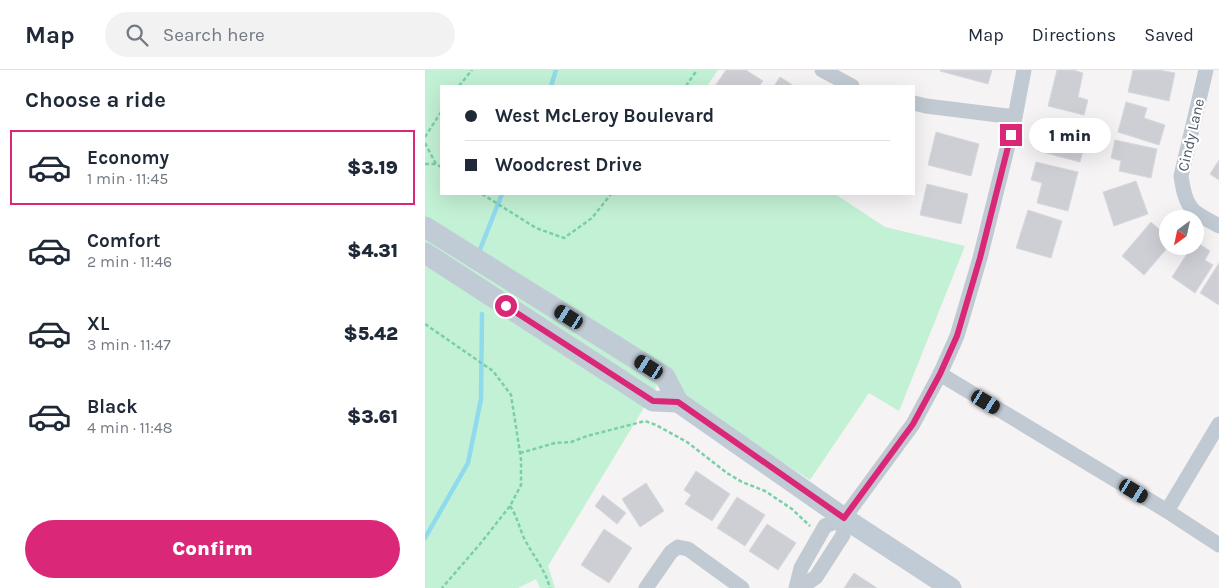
<!DOCTYPE html>
<meta charset="utf-8">
<style>
:root{--surface:#fff;--page:#f2f2f3;--text:#1f2937;--muted:#747a83;--line:#e0e1e3;--accent:#db2777}
body{margin:0;font-family:Karla,sans-serif;background:var(--page);color:var(--text);height:100vh;display:flex;flex-direction:column;font-size:19px;white-space:nowrap}
*{box-sizing:border-box;margin:0}
p{font-size:16px;color:var(--muted)}
.icon{flex:none;width:28px;height:28px;fill:none;stroke:currentColor;stroke-width:2;stroke-linecap:round;stroke-linejoin:round}
.map{position:relative;flex:1;overflow:hidden}
.panel{display:flex;flex-direction:column;background:var(--surface);width:425px}
.panel>*{flex:none}
.guide{position:absolute;left:15px;top:15px;width:475px;height:110px;border-radius:0px;box-shadow:0 5px 20px #0002;display:grid;align-content:center;height:110px;padding:0 25px;background:var(--surface)}
.needle{width:32px;rotate:213deg}
.controls{position:absolute;left:734px;top:140px;display:grid;gap:10px}
.controls a{display:grid;place-items:center;width:45px;height:45px;border-radius:50%;background:var(--surface);box-shadow:0 5px 20px #0002;font-size:25px}
.end{position:absolute;width:22px;height:22px;margin:-11px;border:6px solid #db2777;background:#fff;box-shadow:0 0 0 2px #fff}
.from{border-radius:50%}
.bubble{position:absolute;height:35px;border-radius:18px;background:var(--surface);box-shadow:0 5px 20px #0002;font-size:16px;font-weight:800;line-height:35px;text-align:center}
.car{position:absolute;width:15px;height:30px;margin:-15px -8px;border-radius:6px;box-shadow:0 0 4px 1px #0007;background:linear-gradient(#222 24%,#8ab4d8 0 40%,#222 0 76%,#8ab4d8 0 86%,#222 0)}
.guide b{display:flex;align-items:center;gap:18px;height:48px;font-size:19px}
.guide b+b{border-top:1px solid var(--line)}
.guide i{width:12px;height:12px;background:var(--text)}
ul{padding:0;list-style:none}
li{display:flex;align-items:center;gap:15px;height:75px;margin:0 10px 8px;padding:0 15px;border:2px solid transparent;border-radius:0px}
li div{flex:1}
li b{display:block;font-size:19px}
li em{font-style:normal;font-weight:800}
li.on{border-color:var(--accent)}
li>.icon{width:45px;height:45px;stroke-width:1.5}
h2{padding:0 25px;font-size:22px;line-height:60px}
.primary-button{display:flex;gap:10px;margin-top:auto;padding:10px 25px}
.primary-button a{flex:1;height:58px;border-radius:30px;background:var(--accent);color:#fff;font-size:20px;font-weight:800;line-height:58px;text-align:center}
header{display:flex;align-items:center;gap:30px;box-sizing:border-box;height:70px;padding:0 25px;background:var(--surface);border-bottom:1px solid var(--line)}
header strong{font-size:24px}
nav{display:flex;gap:28px;margin-inline-start:auto;font-size:18px}
.search{width:350px;height:45px;background:var(--page);display:flex;align-items:center;gap:12px;box-sizing:border-box;padding:0 18px;border-radius:28px;color:var(--muted);font-size:19px}
main{display:flex;flex:1;min-height:0}
.map>svg:first-child{display:block}
.green{fill:#c3f1d5}
.lines{fill:none;stroke-linecap:round;stroke-linejoin:round}
.stream{stroke:#90daee;stroke-width:4.5}
.building{fill:#cdcfd5;stroke:#d7d9de}
.path{stroke:#7ad0a6;stroke-width:2.5;stroke-dasharray:4 2.5;stroke-linecap:butt}
.minor{stroke:#c1cad2;stroke-width:15}
.secondary{stroke:#c1cbd6;stroke-width:21}
.route{stroke:#db2777;stroke-width:6}
.labels{text-anchor:middle;dominant-baseline:central;stroke-width:4.5;stroke-linejoin:round;paint-order:stroke}
.street-label{font-size:15px;fill:#4a5661;stroke:#fff}
</style>
<header>
<strong>Map</strong>
<div class="search"><svg class="icon" aria-label="search" viewBox="0 0 24 24"><circle cx="10" cy="10" r="6"/><path d="M15 15l6 6"/></svg>Search here</div>
<nav><a>Map</a><a>Directions</a><a>Saved</a></nav>
</header>
<main>
<section class="panel">
<h2>Choose a ride</h2>
<ul>
<li class="on"><svg class="icon" aria-label="car" viewBox="0 0 24 24"><path d="M5 17H2v-5l4-1 3-4h7l3 4 3 1v5h-3M9 17h6M6 11h13"/><circle cx="7" cy="17" r="2"/><circle cx="17" cy="17" r="2"/></svg><div><b>Economy</b><p>1 min · 11:45</p></div><em>$3.19</em></li>
<li><svg class="icon" aria-label="car" viewBox="0 0 24 24"><path d="M5 17H2v-5l4-1 3-4h7l3 4 3 1v5h-3M9 17h6M6 11h13"/><circle cx="7" cy="17" r="2"/><circle cx="17" cy="17" r="2"/></svg><div><b>Comfort</b><p>2 min · 11:46</p></div><em>$4.31</em></li>
<li><svg class="icon" aria-label="car" viewBox="0 0 24 24"><path d="M5 17H2v-5l4-1 3-4h7l3 4 3 1v5h-3M9 17h6M6 11h13"/><circle cx="7" cy="17" r="2"/><circle cx="17" cy="17" r="2"/></svg><div><b>XL</b><p>3 min · 11:47</p></div><em>$5.42</em></li>
<li><svg class="icon" aria-label="car" viewBox="0 0 24 24"><path d="M5 17H2v-5l4-1 3-4h7l3 4 3 1v5h-3M9 17h6M6 11h13"/><circle cx="7" cy="17" r="2"/><circle cx="17" cy="17" r="2"/></svg><div><b>Black</b><p>4 min · 11:48</p></div><em>$3.61</em></li>
</ul>
<div class="primary-button"><a>Confirm</a></div>
</section>
<div class="map">
<svg width="794" height="518" viewBox="0 0 794 518">
<rect width="100%" height="100%" fill="#f5f3f3"/>
<path class="green" d="M0,0H293L282,16H16V124H410L460,157L540,176L474,341L444,323L385,410L234,313L123,496L130,518H115L111,509L93,518H0Z"/>
<g class="lines">
<g class="stream">
<path d="M126,16L131,0"/>
<path d="M54,182L77,124"/>
<path d="M0,468L43,393L56,329L57,244"/>
</g>
</g>
<g class="building">
<path d="M301,0H321L338,11L334,16H290Z"/>
<path d="M516,0H567L563,14L515,1Z"/>
<path d="M632,0H648L658,3L653,27L663,30L659,45L623,36Z"/>
<path d="M708,0H734L750,3L744,31L703,22Z"/>
<path d="M355,7L369,16H349Z"/>
<path d="M701,32L722,38L719,48L740,55L734,75L693,62Z"/>
<path d="M632,48L664,57L655,92L613,81L616,68L626,71Z"/>
<path d="M511,62L554,74L546,106L503,95Z"/>
<path d="M690,70L732,79L726,108L694,101L696,91L686,88Z"/>
<path d="M794,90V110L785,104Z"/>
<path d="M611,92L653,102L643,141L612,133L617,113L606,110Z"/>
<path d="M711,111L723,144L689,156L678,122Z"/>
<path d="M502,114L543,124L536,154L495,145Z"/>
<path d="M603,140L637,151L626,188L591,178Z"/>
<path d="M726,152L742,166V176H744L719,205L697,186Z"/>
<path d="M770,171L785,181L780,190L788,195L770,223L747,207L767,176H770Z"/>
<path d="M794,193V235L775,223Z"/>
<path d="M271,401L305,424L287,451L260,434L266,425L259,420Z"/>
<path d="M221,413L239,441L215,457L197,429Z"/>
<path d="M178,425L201,443L192,454L170,436Z"/>
<path d="M312,427L340,445L320,476L292,458Z"/>
<path d="M342,454L371,473L353,500L324,481Z"/>
<path d="M179,459L207,478L184,513L156,495Z"/>
<path d="M429,503L452,518H419Z"/>
</g>
<g class="lines">
<g class="path">
<path d="M34,16L47,0"/>
<path d="M261,16L272,0"/>
<path d="M0,67L16,42"/>
<path d="M0,73L11,94L16,97"/>
<path d="M0,94H11"/>
<path d="M57,124L111,158L139,168L167,148L186,124"/>
<path d="M0,254L68,301L86,325L96,389V415L85,436L55,474L17,518"/>
<path d="M95,383L130,373L146,372L162,366L220,351L231,355L262,372L302,403L317,412L340,421L367,439L385,456"/>
<path d="M85,436C92,446 94,457 99,468C108,486 120,499 125,518"/>
</g>
<g class="minor">
<path d="M397,0L427,16"/>
<path d="M781,0L756,106C758,119 760,132 769,141C776,147 786,151 794,156"/>
<path d="M489,33L501,36L590,47"/>
<path d="M515,304L742,441L794,475"/>
<path d="M742,441L794,354"/>
<path d="M419,448L488,354L515,304L532,266L555,188L590,47L599,0"/>
<path d="M221,518L246,482L253,477L263,479L317,518"/>
<path d="M371,518L376,498L400,456L419,448"/>
<path d="M375,518L391,507L418,465L419,448"/>
</g>
<g class="secondary">
<path d="M0,157L240,307L253,332L419,448L526,518"/>
<path d="M0,183L228,331L253,332"/>
</g>
</g>
<g class="lines">
<path class="route" d="M81,236L228,331L253,332L419,448L488,354L515,304L532,266L555,188L586,65"/>
</g>
<g class="labels">
<g class="street-label">
<text transform="translate(766 65) rotate(-77)">Cindy Lane</text>
</g>
</g>
</svg>
<div class="controls">
<a><svg class="needle" viewBox="-14 -14 28 28"><path d="M0-13l5 13h-10z" fill="#e53935"/><path d="M0 13l5-13h-10z" fill="#747a83"/></svg></a>
</div>
<i class="end from" style="left:81px;top:236px"></i>
<i class="end" style="left:586px;top:65px"></i>
<div class="bubble" style="left:604px;top:48px;width:82px">1 min</div>
<i class="car" style="left:144px;top:247px;rotate:302deg"></i>
<i class="car" style="left:224px;top:297px;rotate:302deg"></i>
<i class="car" style="left:561px;top:332px;rotate:121deg"></i>
<i class="car" style="left:709px;top:421px;rotate:121deg"></i>
<div class="guide">
<b><i class="from"></i>West McLeroy Boulevard</b>
<b><i></i>Woodcrest Drive</b>
</div>
</div>
</main>
